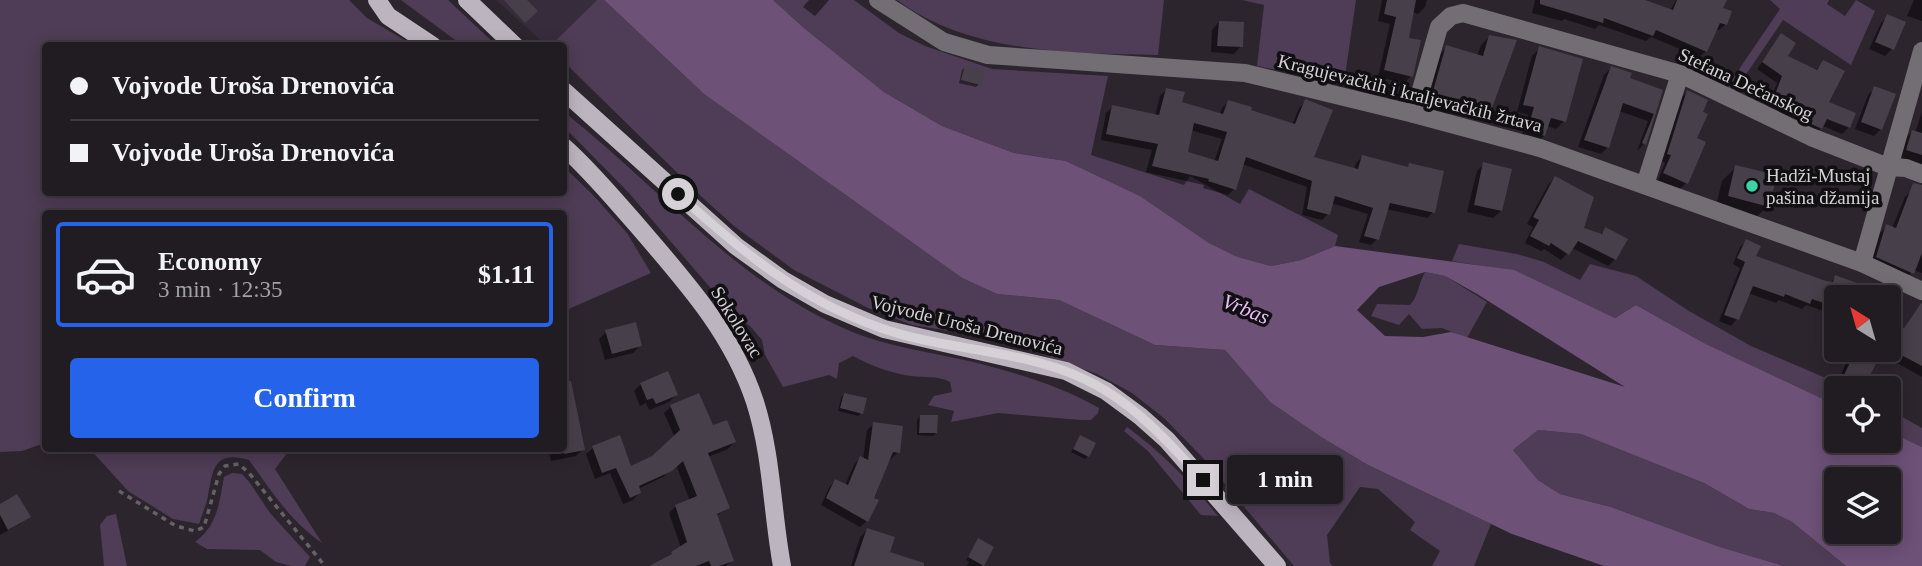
<!DOCTYPE html>
<meta charset="utf-8">
<style>
:root{--surface:#211c22;--page:#29252a;--text:#f1f3f6;--muted:#a2a1a5;--line:#3e3a40;--accent:#2563eb}
body{margin:0;font-family:Georgia,serif;background:var(--page);color:var(--text);height:100vh;display:flex;flex-direction:column;font-size:26px;white-space:nowrap}
*{box-sizing:border-box;margin:0}
p{font-size:23px;color:var(--muted)}
.icon{flex:none;width:38px;height:38px;fill:none;stroke:currentColor;stroke-width:2;stroke-linecap:round;stroke-linejoin:round}
.map{position:relative;flex:1;overflow:hidden}
.sheet{position:absolute;left:42px;top:210px;width:525px;height:242px;display:flex;flex-direction:column;background:var(--surface);border-radius:7px;box-shadow:0 4px 18px #0003,0 0 0 2px var(--line)}
.sheet>*{flex:none}
.hud{position:absolute;left:42px;top:42px;width:525px;height:154px;border-radius:7px;box-shadow:0 4px 18px #0003,0 0 0 2px var(--line);display:grid;align-content:center;height:154px;padding:0 28px;background:var(--surface)}
.needle{width:46px;rotate:323deg}
.buttons{position:absolute;left:1824px;top:285px;display:grid;gap:14px}
.buttons a{display:grid;place-items:center;width:77px;height:77px;border-radius:7px;background:var(--surface);box-shadow:0 4px 18px #0003,0 0 0 2px var(--line);font-size:35px}
.end{position:absolute;width:32px;height:32px;margin:-16px;border:9px solid #d6d1d7;background:#111;box-shadow:0 0 0 4px #111}
.from{border-radius:50%}
.bubble{position:absolute;height:49px;border-radius:7px;background:var(--surface);box-shadow:0 4px 18px #0003,0 0 0 2px var(--line);font-size:23px;font-weight:600;line-height:49px;text-align:center}
.hud b{display:flex;align-items:center;gap:24px;height:66px;font-size:26px}
.hud b+b{border-top:2px solid var(--line)}
.hud i{width:18px;height:18px;background:var(--text)}
ul{padding:12px 0 0;list-style:none}
li{display:flex;align-items:center;gap:21px;height:105px;margin:0 14px 10px;padding:0 14px;border:4px solid transparent;border-radius:7px}
li div{flex:1}
li b{display:block;font-size:26px}
li em{font-style:normal;font-weight:600}
li.on{border-color:var(--accent)}
li>.icon{width:63px;height:63px;stroke-width:1.5}
.cta{display:flex;gap:14px;margin-top:auto;padding:14px 28px}
.cta a{flex:1;height:80px;border-radius:7px;background:var(--accent);color:#fff;font-size:28px;font-weight:600;line-height:80px;text-align:center}
.map>svg:first-child{display:block}
.built{fill:#372c3b}
.green{fill:#4f3c56}
.water{fill:#6d5177;fill-rule:evenodd}
.shadow{fill:#0007;fill-rule:evenodd}
.building{fill:#473f49;fill-rule:evenodd}
.lines{fill:none;stroke-linecap:round;stroke-linejoin:round}
.path{stroke:#676068;stroke-width:3.5;stroke-dasharray:5 5;stroke-linecap:butt}
.minor{stroke:#726e73;stroke-width:18}
.major{stroke:#bcb5bf;stroke-width:18}
.route{stroke:#d6d1d7;stroke-width:9}
.poi-dot{fill:#3cd4a4;stroke:#120f13;stroke-width:2.5}
.labels{text-anchor:middle;dominant-baseline:central;stroke-width:7;stroke-linejoin:round;paint-order:stroke}
.street-label{font-size:19px;fill:#d6d1d7;stroke:#120f13}
.poi-label{font-size:19px;fill:#d6d1d7;stroke:#120f13;text-anchor:start}
.water-label{font-size:21px;font-style:italic;fill:#e8bbf9;stroke:#120f13}
</style>
<div class="map">
<svg width="1922" height="566" viewBox="0 0 1922 566">
<rect width="100%" height="100%" fill="#2c252e"/>
<path class="built" d="M496,0H597L550,46L546,45Z"/>
<g class="green">
<path d="M0,0H349L367,18L413,45L46,46V192H564V167L593,195L627,233L651,273L564,311V214H46L45,443L22,451L0,452Z"/>
<path d="M401,0H448L496,45H462Z"/>
<path d="M597,0H604L704,94L962,278L997,294L1059,300L1155,345L1225,350L1270,402L1321,437L1368,465L1491,524L1474,566H1432L1440,551L1410,530L1415,522L1378,489L1360,487L1327,535L1330,563L1333,566H1294L1203,458L1165,419L1132,393L1097,374L1015,345L992,338L912,325L868,308L794,270L734,226L703,198L564,62V46H550Z"/>
<path d="M773,0H854L899,33L925,46L992,69L1108,76L1091,155L1184,185L1190,176L1240,204L1249,189L1338,235L1335,246L1301,260L1271,266L1238,257L1209,243L1140,196L1066,161L1014,153L942,126L884,92L804,28Z"/>
<path d="M897,0H1164L1158,55C1070,53 970,54 897,0Z"/>
<path d="M1242,0H1356L1344,83L1257,66L1264,5Z"/>
<path d="M1770,0H1829L1827,4L1845,16L1856,0L1875,11L1851,65L1783,20L1734,92L1727,87L1780,9Z"/>
<path d="M564,112C658,186 738,284 850,331C894,349 940,353 985,365C1023,375 1065,388 1099,408L1098,413L1091,420H1080L998,413L951,422L954,411L928,405L934,396L952,392L950,382C937,375 925,378 911,376C891,373 871,366 853,356L839,363L837,379L829,375L783,387L765,355L762,340L750,326L732,313L629,193L564,127Z"/>
<path d="M1459,244L1517,254L1544,262L1580,280L1590,264L1636,276L1689,311L1751,346L1849,388H1836V405L1704,343L1636,305L1615,318L1514,271L1452,261Z"/>
<path d="M1425,272L1445,276L1487,302L1467,338L1442,328L1422,329L1409,314L1399,325L1371,316L1377,304L1410,305C1419,295 1418,284 1425,272Z"/>
<path d="M1888,409L1922,428V447L1888,431Z"/>
<path d="M1127,427C1162,453 1191,482 1218,516L1201,515L1148,451L1124,431Z"/>
<path d="M1538,430L1581,434L1704,483L1749,509L1774,513L1792,522L1846,566H1784L1720,547L1611,507L1560,494L1538,480L1513,450Z"/>
<path d="M89,448H291L275,469L322,543C289,520 272,492 249,460C214,450 213,469 208,496C206,506 202,515 199,524L173,519L128,491Z"/>
<path d="M232,473L242,474L250,483L270,513L310,557L305,566H291L276,562L260,550L207,549L195,542C218,525 219,503 224,477Z"/>
<path d="M116,514L127,566H104L100,525L107,516Z"/>
</g>
<path class="water" d="M604,0H773L804,28L884,92L942,126L1014,153L1066,161L1140,196L1209,243L1238,257L1271,266L1301,260L1335,246L1514,270L1615,318L1636,305L1704,343L1836,405V441H1888V431L1922,447V566H1846L1792,522L1774,513L1749,509L1704,483L1581,434L1538,430L1513,450L1538,480L1560,494L1611,507L1720,547L1784,566H1604L1512,534L1368,465L1321,437L1270,402L1225,350L1155,345L1059,300L997,294L962,278L704,94ZM1425,272L1445,276L1477,294L1625,387L1451,332L1423,337L1385,336L1357,310L1379,287ZM1836,480H1888V532H1836Z"/>
<g class="shadow">
<path d="M809,0H829L815,16L803,7Z"/>
<path d="M1382,0H1427L1425,7L1418,14L1412,12L1407,39L1411,76L1404,83L1378,77L1390,24L1378,21Z"/>
<path d="M1535,0H1640L1670,11L1676,0H1725L1721,9L1726,24L1719,30L1715,29L1706,51L1699,57L1651,37L1646,41L1599,25L1595,29L1564,19L1562,21L1532,13Z"/>
<path d="M1914,0H1922V21L1907,16Z"/>
<path d="M1888,16L1892,49L1885,56L1869,49L1881,23Z"/>
<path d="M1219,22L1241,46L1234,54L1211,52L1212,30Z"/>
<path d="M1781,35L1785,57L1815,71L1823,62L1827,103L1849,127L1842,134L1823,126L1814,135L1765,112L1777,83L1757,69Z"/>
<path d="M1489,37L1490,107L1482,115L1456,106L1447,117L1428,112L1431,101L1426,99L1438,56L1447,47L1477,56L1481,45Z"/>
<path d="M1540,48L1564,121L1556,129L1547,126L1544,136L1536,143L1521,139L1528,115L1517,112L1532,56Z"/>
<path d="M965,67L979,84L976,87L959,83L962,70Z"/>
<path d="M1611,68L1628,79L1661,91L1644,144L1637,151L1648,121L1619,111L1608,147L1601,154L1578,147L1604,75Z"/>
<path d="M1875,88L1881,129L1874,136L1855,129L1868,95Z"/>
<path d="M1166,90L1180,103L1220,115L1222,108L1228,102L1249,111L1292,125L1299,108L1306,101L1312,158L1354,170L1356,163L1362,157L1406,169L1409,165L1433,212L1427,218L1386,209L1377,239L1371,245L1359,242L1368,214L1331,203L1328,214L1322,220L1302,215L1307,187L1242,164L1234,189L1228,195L1203,188L1204,185L1146,172L1152,150L1101,140L1106,113L1112,107L1155,116L1160,96ZM1190,130L1222,139L1214,162L1186,153Z"/>
<path d="M1687,92L1695,139L1686,183L1679,190L1658,180L1665,163L1661,161L1680,99Z"/>
<path d="M1922,112V164L1900,157L1905,139L1912,132L1915,133Z"/>
<path d="M1484,164L1501,211L1493,218L1467,212L1477,171Z"/>
<path d="M1736,167L1768,206L1754,219L1715,210L1722,181Z"/>
<path d="M1555,178L1582,229L1599,235L1606,229L1615,259L1608,266L1572,248L1561,260L1544,249L1541,251L1525,243L1533,227L1527,224L1548,185Z"/>
<path d="M1922,186V273L1913,270L1905,280L1870,264L1880,233L1887,226L1892,228L1905,197L1912,190Z"/>
<path d="M1747,241L1754,257L1830,283L1836,277V315L1806,305L1802,309L1779,300L1776,303L1748,293L1737,319L1731,326L1719,321L1740,268L1733,264L1740,247Z"/>
<path d="M1922,304V377L1879,353L1864,384L1859,388H1853L1838,381L1852,350H1888V323L1903,329Z"/>
<path d="M606,332L640,346L633,353L605,360L599,339Z"/>
<path d="M641,384L676,395L669,402L649,410L646,403L640,406L634,391Z"/>
<path d="M844,394L861,413L858,416L838,411L841,398Z"/>
<path d="M671,407L734,442L728,449L708,457L728,508L716,516L732,561L726,566H653L681,548L669,513L676,506L690,501L676,465L663,477L638,489L639,493L633,500L623,504L610,473L595,479L586,454L593,448L630,468L653,458L675,438L664,413Z"/>
<path d="M576,415L583,449L576,456L551,461L548,448H564V417Z"/>
<path d="M921,416L936,433L933,436L917,435V420Z"/>
<path d="M874,424L898,452L891,459L888,458L871,498L867,521L860,527L821,505L829,488L835,481L845,485L854,465L860,458L863,459L867,430Z"/>
<path d="M1080,437L1088,456L1085,459L1071,452Z"/>
<path d="M0,506L28,516L21,523L0,535Z"/>
<path d="M867,530L888,553L893,566H851L860,537Z"/>
<path d="M976,543L992,547L981,566H967L969,562L966,560Z"/>
</g>
<g class="building">
<path d="M504,0H527L538,11L525,23Z"/>
<path d="M1387,0H1416L1409,38L1421,40L1413,77L1384,70L1396,17L1384,14Z"/>
<path d="M1540,0H1645L1673,10L1677,0H1727L1723,8L1732,11L1727,25L1720,23L1707,52L1656,30L1653,36L1604,18L1603,23L1540,4Z"/>
<path d="M1887,14L1906,22L1894,50L1875,42Z"/>
<path d="M1219,21L1244,22L1243,47L1217,46Z"/>
<path d="M1781,33L1796,43L1788,56L1817,70L1823,60L1845,71L1829,102L1856,113L1850,128L1827,119L1822,129L1771,105L1782,76L1762,62Z"/>
<path d="M1489,35L1517,40L1492,108L1461,97L1457,110L1435,103L1438,93L1433,91L1446,45L1483,56Z"/>
<path d="M1539,46L1583,59L1566,122L1551,118L1545,136L1527,131L1534,107L1523,105Z"/>
<path d="M965,65L985,70L981,85L961,80Z"/>
<path d="M1611,66L1632,73L1630,78L1663,90L1646,145L1642,143L1654,114L1623,103L1609,148L1584,140Z"/>
<path d="M1874,86L1896,94L1882,130L1861,122Z"/>
<path d="M1166,88L1185,92L1182,102L1223,114L1228,100L1252,107L1251,110L1295,124L1305,99L1333,110L1314,157L1358,169L1362,155L1408,167L1409,163L1444,171L1435,213L1390,203L1379,240L1364,236L1373,208L1335,196L1330,215L1307,209L1312,181L1246,157L1236,190L1208,181L1209,179L1152,166L1158,144L1106,134L1112,105L1159,115ZM1194,123L1227,132L1218,161L1188,152Z"/>
<path d="M1687,90L1708,100L1703,112L1708,114L1697,138L1706,142L1688,184L1663,173L1671,155L1667,154Z"/>
<path d="M1912,130L1922,133V155L1906,150Z"/>
<path d="M1483,162L1512,169L1502,211L1474,205Z"/>
<path d="M1735,165L1777,175L1769,207L1728,196Z"/>
<path d="M1555,176L1594,197L1584,228L1602,234L1605,227L1628,239L1616,260L1578,241L1569,255L1551,243L1549,246L1530,236L1539,220L1533,217Z"/>
<path d="M1913,183L1922,185V253L1914,274L1876,257L1886,224L1896,228Z"/>
<path d="M1746,239L1761,246L1756,256L1826,281L1833,282L1835,275L1857,283L1855,289L1871,295V298H1836V307L1812,299L1810,304L1785,294L1784,297L1753,286L1739,320L1724,315L1745,262L1737,258Z"/>
<path d="M1922,302V366L1888,348V321L1904,328Z"/>
<path d="M636,322L642,346L612,354L605,330Z"/>
<path d="M1856,350H1867L1880,356L1865,385L1844,375Z"/>
<path d="M668,371L678,395L656,404L653,398L647,400L640,383Z"/>
<path d="M564,381H571L585,450L564,454Z"/>
<path d="M699,393L713,425L727,420L736,442L708,453L730,508L717,514L734,561L719,566H711L709,561L696,566H649L672,554L671,552L687,542L675,505L697,496L683,461L672,471L639,486L641,493L630,498L616,468L602,473L592,446L620,435L631,466L652,456L680,430L670,405Z"/>
<path d="M844,393L867,398L863,414L840,408Z"/>
<path d="M920,415H938L937,433H919Z"/>
<path d="M873,422L903,426L900,453L893,452L874,498L879,500L868,522L826,498L835,479L848,485L860,456L868,460Z"/>
<path d="M1080,435L1096,443L1089,457L1073,449Z"/>
<path d="M17,494L31,517L8,530L0,515V504Z"/>
<path d="M867,528L895,537L890,552L924,563V566H854Z"/>
<path d="M978,538L994,547L984,566L968,557Z"/>
</g>
<g class="lines">
<path class="path" d="M119,491L176,526L195,531L204,527L219,474L225,466L239,464L249,473L325,566"/>
<g class="minor">
<path d="M878,0L944,42L988,55L1245,73L1414,114L1540,148L1862,263L1922,291"/>
<path d="M1414,114L1439,27L1451,16L1463,13L1680,74L1811,137L1888,167L1906,168L1922,174"/>
<path d="M1645,185L1680,74"/>
<path d="M1862,263L1922,51"/>
</g>
<g class="major">
<path d="M377,0L388,16L433,46"/>
<path d="M467,0L515,46"/>
<path d="M564,91L736,246L783,280L825,304L884,329L1066,371L1106,391L1140,416L1167,440L1277,566"/>
<path d="M564,147C590,170 613,198 637,225C684,280 732,332 755,402C772,455 772,512 782,566"/>
</g>
</g>
<g class="lines">
<path class="route" d="M678,194C741,251 800,300 881,328C946,351 1020,349 1082,378C1131,400 1168,441 1203,480"/>
</g>
<circle class="poi-dot" cx="1752" cy="186" r="7"/>
<g class="labels">
<g class="street-label">
<text transform="translate(1746 84) rotate(25)">Stefana Dečanskog</text>
<text transform="translate(1410 93) rotate(14)">Kragujevačkih i kraljevačkih žrtava</text>
<text transform="translate(737 322) rotate(58)">Sokolovac</text>
<text transform="translate(967 325) rotate(14)">Vojvode Uroša Drenovića</text>
</g>
<g class="poi-label">
<text x="1766" y="175">Hadži-Mustaj<tspan x="1766" dy="22">pašina džamija</tspan></text>
</g>
<g class="water-label">
<text transform="translate(1246 309) rotate(22)">Vrbas</text>
</g>
</g>
</svg>
<div class="buttons">
<a><svg class="needle" viewBox="-14 -14 28 28"><path d="M0-13l5 13h-10z" fill="#e53935"/><path d="M0 13l5-13h-10z" fill="#a2a1a5"/></svg></a>
<a><svg class="icon" aria-label="locate" viewBox="0 0 24 24"><circle cx="12" cy="12" r="6"/><path d="M12 2v4M12 18v4M2 12h4M18 12h4"/></svg></a>
<a><svg class="icon" aria-label="layers" viewBox="0 0 24 24"><path d="M12 4l9 5-9 5-9-5zM3 14l9 5 9-5"/></svg></a>
</div>
<i class="end from" style="left:678px;top:194px"></i>
<i class="end" style="left:1203px;top:480px"></i>
<div class="bubble" style="left:1227px;top:455px;width:116px">1 min</div>
<div class="hud">
<b><i class="from"></i>Vojvode Uroša Drenovića</b>
<b><i></i>Vojvode Uroša Drenovića</b>
</div>
<section class="sheet">
<ul>
<li class="on"><svg class="icon" aria-label="car" viewBox="0 0 24 24"><path d="M5 17H2v-5l4-1 3-4h7l3 4 3 1v5h-3M9 17h6M6 11h13"/><circle cx="7" cy="17" r="2"/><circle cx="17" cy="17" r="2"/></svg><div><b>Economy</b><p>3 min · 12:35</p></div><em>$1.11</em></li>
</ul>
<div class="cta"><a>Confirm</a></div>
</section>
</div>
